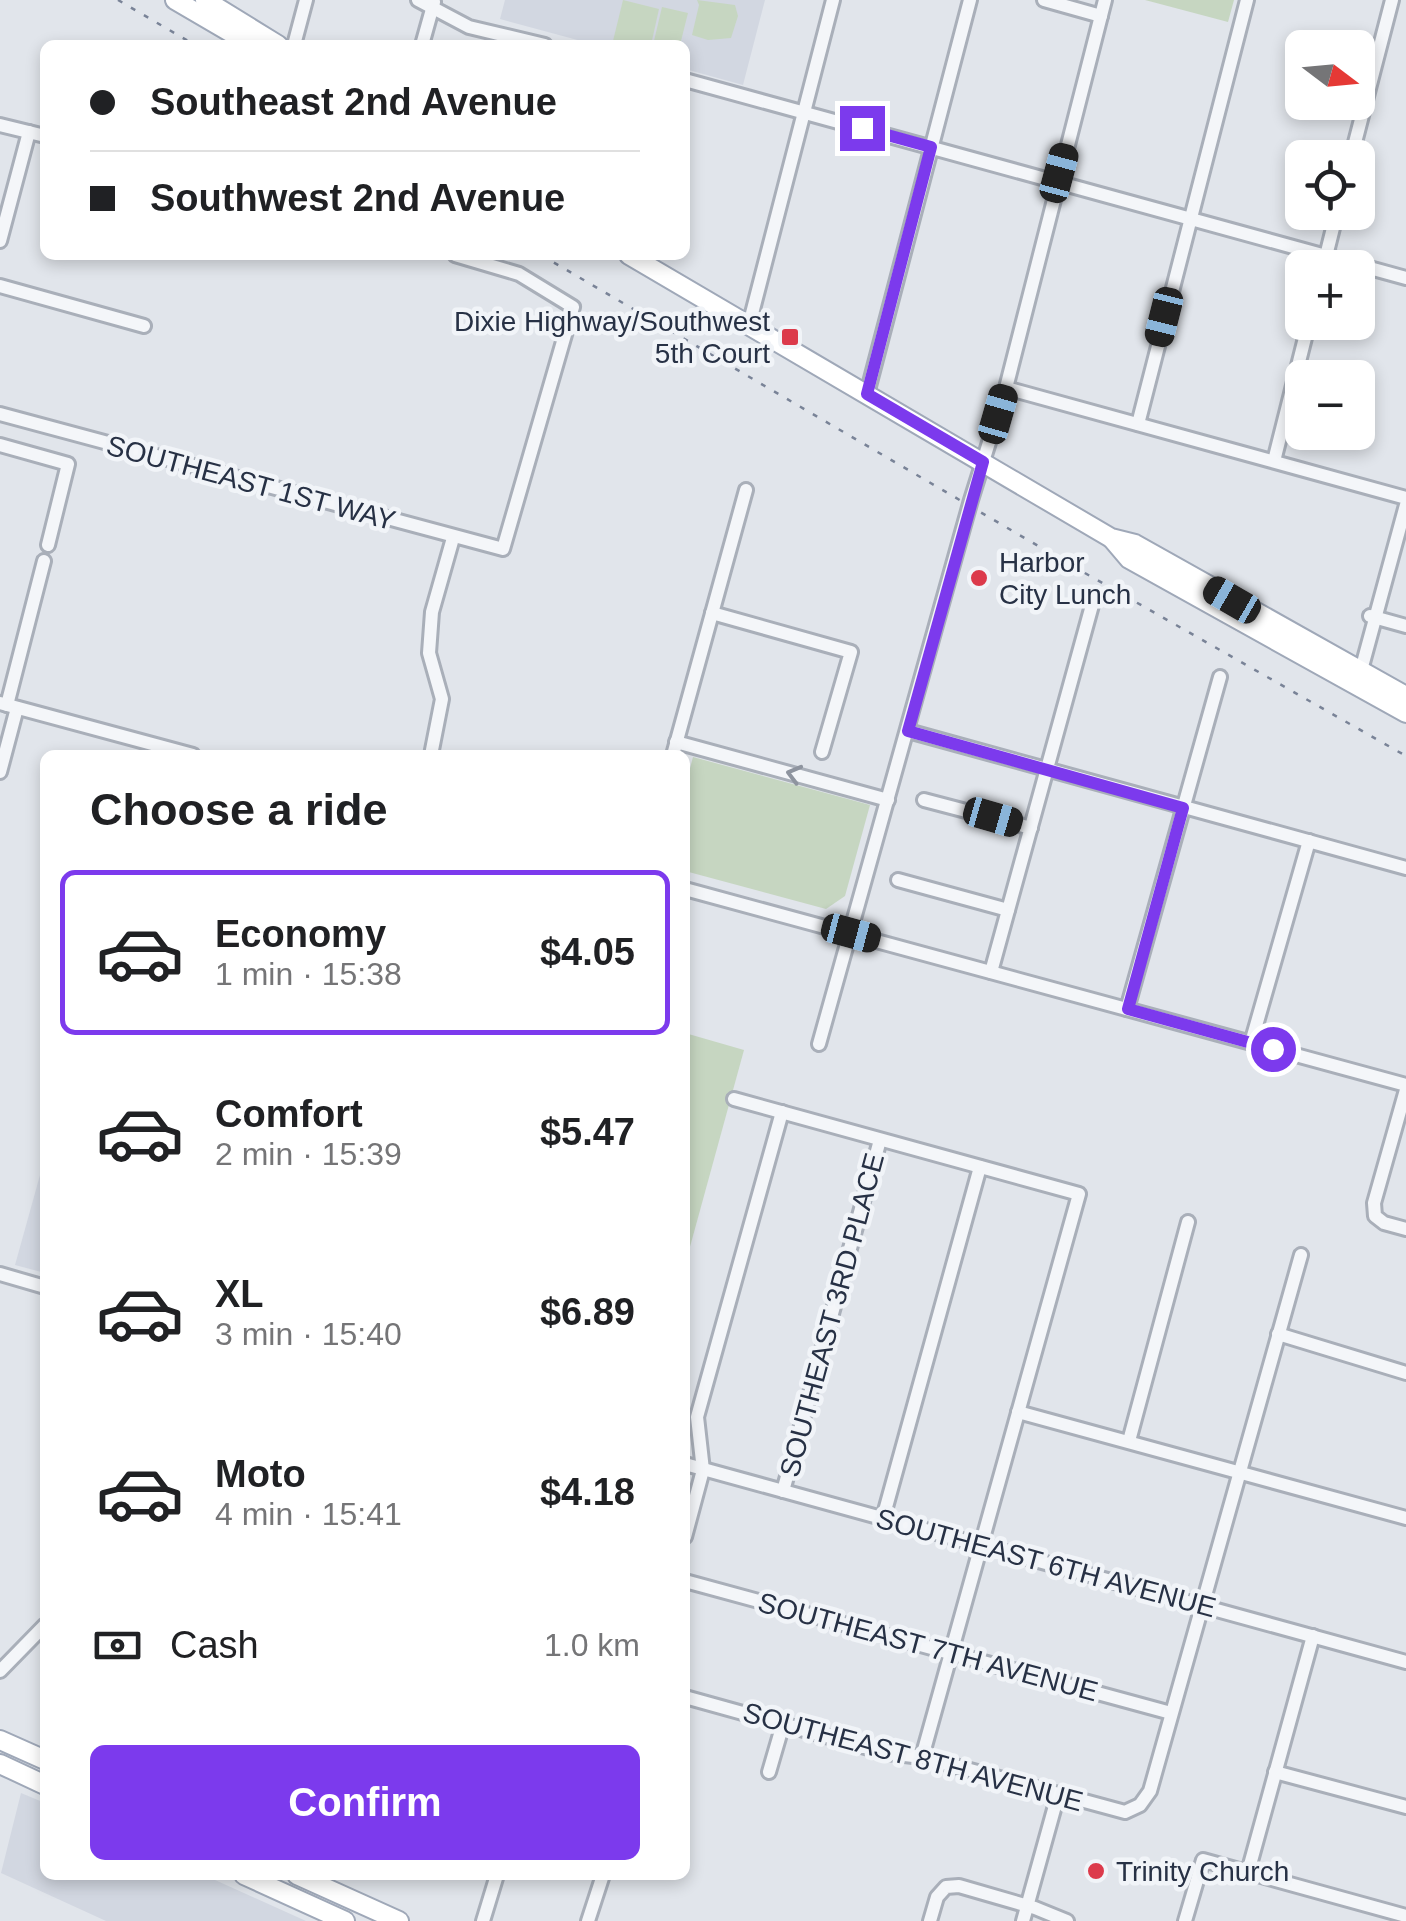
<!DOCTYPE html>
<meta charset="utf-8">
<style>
:root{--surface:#fff;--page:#f2f2f2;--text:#202124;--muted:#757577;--line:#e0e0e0;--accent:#7c3aed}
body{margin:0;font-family:Arial,sans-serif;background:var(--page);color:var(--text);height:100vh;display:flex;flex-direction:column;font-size:38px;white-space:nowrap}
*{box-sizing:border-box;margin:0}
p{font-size:32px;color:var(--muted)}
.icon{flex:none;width:55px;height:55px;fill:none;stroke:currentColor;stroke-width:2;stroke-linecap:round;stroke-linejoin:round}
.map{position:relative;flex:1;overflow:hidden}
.panel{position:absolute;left:40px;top:750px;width:650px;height:1130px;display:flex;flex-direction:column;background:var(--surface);border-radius:15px;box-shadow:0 5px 15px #0003}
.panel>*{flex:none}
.guide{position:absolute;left:40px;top:40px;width:650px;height:220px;border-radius:15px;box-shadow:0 5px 15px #0003;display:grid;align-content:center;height:220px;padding:0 50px;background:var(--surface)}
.needle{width:65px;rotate:106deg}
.controls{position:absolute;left:1285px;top:30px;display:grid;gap:20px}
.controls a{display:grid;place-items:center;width:90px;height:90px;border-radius:15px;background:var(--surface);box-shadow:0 5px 15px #0003;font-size:50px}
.end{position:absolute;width:45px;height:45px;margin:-22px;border:12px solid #7c3aed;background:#fff;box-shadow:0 0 0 5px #fff}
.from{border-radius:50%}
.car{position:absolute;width:30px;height:60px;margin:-30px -15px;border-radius:12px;box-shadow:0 0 8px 2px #0007;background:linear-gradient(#222 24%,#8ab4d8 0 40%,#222 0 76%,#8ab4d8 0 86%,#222 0)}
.guide b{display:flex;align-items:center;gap:35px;height:95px;font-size:38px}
.guide b+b{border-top:2px solid var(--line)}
.guide i{width:25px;height:25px;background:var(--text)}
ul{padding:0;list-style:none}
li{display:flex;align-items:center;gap:30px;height:165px;margin:0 20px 15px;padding:0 30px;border:5px solid transparent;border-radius:15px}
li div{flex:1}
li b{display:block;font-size:38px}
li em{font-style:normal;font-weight:800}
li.selected{border-color:var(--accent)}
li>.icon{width:90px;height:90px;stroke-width:1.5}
h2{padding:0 50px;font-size:45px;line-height:120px}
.pay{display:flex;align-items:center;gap:25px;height:110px;padding:0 50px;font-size:38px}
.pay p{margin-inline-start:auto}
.button{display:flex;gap:20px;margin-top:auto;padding:20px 50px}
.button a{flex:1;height:115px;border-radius:15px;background:var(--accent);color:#fff;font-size:40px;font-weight:800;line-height:115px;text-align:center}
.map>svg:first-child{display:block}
.built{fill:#d2d7e1}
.green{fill:#c6d6c1}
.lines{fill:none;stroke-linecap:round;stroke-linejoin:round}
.minor-casing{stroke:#a9afb9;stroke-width:18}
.major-casing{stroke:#9fa8b8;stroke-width:22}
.minor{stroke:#f4f6f9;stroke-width:12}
.major{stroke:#fff;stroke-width:18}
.rail{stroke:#798397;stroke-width:2.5;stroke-dasharray:5 10;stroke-linecap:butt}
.oneway{stroke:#8e949f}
.route{stroke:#7c3aed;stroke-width:12}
.poi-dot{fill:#dc3a4b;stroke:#f1f4f8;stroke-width:4}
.labels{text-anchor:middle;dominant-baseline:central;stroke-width:9;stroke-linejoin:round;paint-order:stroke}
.poi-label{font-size:28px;fill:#273145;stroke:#f1f4f8;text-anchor:start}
.street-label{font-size:28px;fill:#273145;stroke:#f1f4f8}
</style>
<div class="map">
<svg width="1406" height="1921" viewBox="0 0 1406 1921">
<rect width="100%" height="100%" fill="#e1e5eb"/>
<g class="built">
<path d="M505,0H765L743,85L685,69V45H596L500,19Z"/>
<path d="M45,1157V1273L15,1265Z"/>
<path d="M21,1793L45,1803V1875H204L306,1921H106L1,1873Z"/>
</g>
<g class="green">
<path d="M623,0L659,9L651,45H612Z"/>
<path d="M697,0L735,5L738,16L731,38L708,40L692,35L699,5Z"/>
<path d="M1145,0H1234L1228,22Z"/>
<path d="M662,7L688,13L680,45H653Z"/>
<path d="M693,757L870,805L845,896L826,909L685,871V787Z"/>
<path d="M685,1033L744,1050L685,1265Z"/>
</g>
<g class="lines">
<g class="minor-casing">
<g id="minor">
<path d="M418,0L469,27L545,45"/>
<path d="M1044,0L1101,16"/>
<path d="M294,45L306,0"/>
<path d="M422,45L434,2"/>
<path d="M685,80L1406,278"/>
<path d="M0,125L45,136"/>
<path d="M1351,158L1392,0"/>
<path d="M0,241L29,132"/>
<path d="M1323,268L1337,212"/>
<path d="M0,286L144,326"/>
<path d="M749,325L833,0"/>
<path d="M1006,388L1406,498"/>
<path d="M867,394L970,0"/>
<path d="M0,414L503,549L573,307L519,274L455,255"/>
<path d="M1138,424L1247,0"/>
<path d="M0,445L68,464L48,545"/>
<path d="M1274,461L1309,322"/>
<path d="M712,613L851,652L822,752"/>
<path d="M1370,616L1406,626"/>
<path d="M1360,674L1406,505"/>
<path d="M0,703L193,755"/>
<path d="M7,705L44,561"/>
<path d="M908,731L1406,868"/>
<path d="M676,742L888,800"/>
<path d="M431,755L442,699L429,653L432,612L453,538"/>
<path d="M673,755L746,490"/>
<path d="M0,772L17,708"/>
<path d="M924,800L1031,828"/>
<path d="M898,880L1008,910"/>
<path d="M685,889L1406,1085"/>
<path d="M991,972L1094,598"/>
<path d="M1127,1009L1220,677"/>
<path d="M1251,1043L1309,841"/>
<path d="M819,1044L971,500L1006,388L1105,0"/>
<path d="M1406,1090L1374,1203L1375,1216L1384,1223L1406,1229"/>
<path d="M734,1099L1079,1194L922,1757"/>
<path d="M0,1274L45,1287"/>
<path d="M1278,1334L1406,1373"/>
<path d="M1018,1412L1406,1518"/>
<path d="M1129,1441L1188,1222"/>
<path d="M685,1464L1406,1662"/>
<path d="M783,1491L880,1140"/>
<path d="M883,1518L980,1167"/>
<path d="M685,1537L703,1470L697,1417L782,1112"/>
<path d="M685,1581L1171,1713"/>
<path d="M0,1671L45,1625"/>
<path d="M685,1697L887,1753L922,1757L1125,1812L1140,1805L1150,1791L1301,1255"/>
<path d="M769,1772L783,1724"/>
<path d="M1275,1772L1406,1807"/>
<path d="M1248,1872L1313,1636"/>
<path d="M483,1921L497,1875"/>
<path d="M588,1921L603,1875"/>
<path d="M930,1921L937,1897L946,1887L959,1886L1035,1908L1067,1921"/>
<path d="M1023,1921L1058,1795"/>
<path d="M1185,1921L1203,1860L1406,1916"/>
</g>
</g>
<g class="major-casing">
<g id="major">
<path d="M175,0L252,45"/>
<path d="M205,0L278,45"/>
<path d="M629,255L1111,538L1135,544L1406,696"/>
<path d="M1112,539L1129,559L1406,713"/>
<path d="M0,1740L45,1760"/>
<path d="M0,1764L45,1785"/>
<path d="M244,1875L345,1921"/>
<path d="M297,1875L399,1921"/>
</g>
</g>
<use href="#minor" class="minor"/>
<use href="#major" class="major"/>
<g class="rail">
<path d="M118,0L195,45"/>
<path d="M541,255L1069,564L1406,756"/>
</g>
</g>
<defs><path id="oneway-chevron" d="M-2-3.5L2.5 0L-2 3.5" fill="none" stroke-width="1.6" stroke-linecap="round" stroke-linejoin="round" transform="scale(2.5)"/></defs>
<use class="oneway" href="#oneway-chevron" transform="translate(794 774) rotate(-165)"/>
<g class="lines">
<path class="route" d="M862,128L931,147L867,394L983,462L908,731L1183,808L1128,1009L1273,1049"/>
</g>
<g class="poi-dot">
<rect x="780" y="327" width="20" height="20" rx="5"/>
<circle cx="979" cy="578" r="10"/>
<circle cx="1096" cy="1871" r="10"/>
</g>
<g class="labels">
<g class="poi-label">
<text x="770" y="321" text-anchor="end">Dixie Highway/Southwest<tspan x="770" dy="32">5th Court</tspan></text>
<text x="999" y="562">Harbor<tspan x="999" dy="32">City Lunch</tspan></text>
<text x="1116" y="1871">Trinity Church</text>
</g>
<g class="street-label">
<text transform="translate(251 483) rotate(15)">SOUTHEAST 1ST WAY</text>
<text transform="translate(832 1315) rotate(-75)">SOUTHEAST 3RD PLACE</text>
<text transform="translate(1046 1563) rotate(15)">SOUTHEAST 6TH AVENUE</text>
<text transform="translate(928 1647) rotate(15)">SOUTHEAST 7TH AVENUE</text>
<text transform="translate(913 1757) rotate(15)">SOUTHEAST 8TH AVENUE</text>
</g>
</g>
</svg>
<div class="controls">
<a><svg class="needle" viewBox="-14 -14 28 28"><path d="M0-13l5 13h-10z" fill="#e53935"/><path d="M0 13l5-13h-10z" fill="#757577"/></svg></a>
<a><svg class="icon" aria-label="locate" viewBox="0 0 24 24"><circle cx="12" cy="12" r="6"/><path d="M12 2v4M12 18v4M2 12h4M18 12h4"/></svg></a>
<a>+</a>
<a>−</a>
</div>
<i class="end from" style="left:1273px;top:1049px"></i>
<i class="end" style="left:862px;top:128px"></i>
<i class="car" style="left:1059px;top:173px;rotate:15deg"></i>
<i class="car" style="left:1164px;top:317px;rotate:194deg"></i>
<i class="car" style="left:998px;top:414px;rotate:16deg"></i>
<i class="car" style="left:1232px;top:600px;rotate:300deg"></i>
<i class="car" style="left:993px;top:817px;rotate:106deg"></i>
<i class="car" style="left:851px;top:933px;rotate:105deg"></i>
<div class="guide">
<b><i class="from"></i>Southeast 2nd Avenue</b>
<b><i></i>Southwest 2nd Avenue</b>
</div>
<section class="panel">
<h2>Choose a ride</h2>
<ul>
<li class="selected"><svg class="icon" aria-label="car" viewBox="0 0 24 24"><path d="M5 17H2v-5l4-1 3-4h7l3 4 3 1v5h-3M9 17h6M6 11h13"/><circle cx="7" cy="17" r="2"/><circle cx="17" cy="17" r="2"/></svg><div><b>Economy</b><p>1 min · 15:38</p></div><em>$4.05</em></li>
<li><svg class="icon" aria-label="car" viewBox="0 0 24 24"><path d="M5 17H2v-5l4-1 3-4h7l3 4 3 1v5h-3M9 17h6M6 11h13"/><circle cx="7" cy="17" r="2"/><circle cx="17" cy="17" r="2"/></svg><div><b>Comfort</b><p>2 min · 15:39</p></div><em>$5.47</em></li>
<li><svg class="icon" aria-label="car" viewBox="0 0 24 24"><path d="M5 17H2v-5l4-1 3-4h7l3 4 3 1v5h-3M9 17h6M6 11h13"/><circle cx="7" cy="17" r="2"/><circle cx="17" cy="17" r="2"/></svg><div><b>XL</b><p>3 min · 15:40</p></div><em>$6.89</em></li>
<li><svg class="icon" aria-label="car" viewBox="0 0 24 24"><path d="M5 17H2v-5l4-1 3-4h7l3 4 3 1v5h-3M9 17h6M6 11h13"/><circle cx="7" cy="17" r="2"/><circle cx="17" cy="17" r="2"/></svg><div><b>Moto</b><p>4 min · 15:41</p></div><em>$4.18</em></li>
</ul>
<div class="pay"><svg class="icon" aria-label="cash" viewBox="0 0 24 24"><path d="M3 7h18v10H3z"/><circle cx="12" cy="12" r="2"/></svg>Cash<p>1.0 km</p></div>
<div class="button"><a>Confirm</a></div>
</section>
</div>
